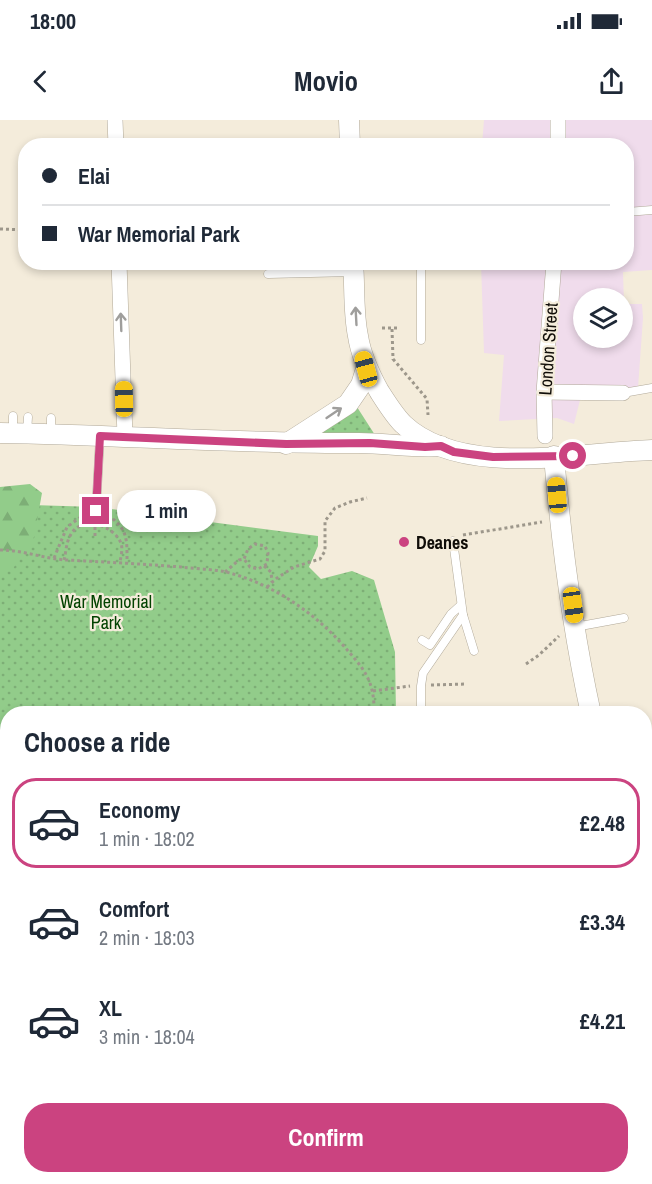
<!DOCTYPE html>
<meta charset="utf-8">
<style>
:root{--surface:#fff;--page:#f2f2f3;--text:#1f2937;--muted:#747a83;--line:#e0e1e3;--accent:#cb4380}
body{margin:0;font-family:"Archivo Narrow",sans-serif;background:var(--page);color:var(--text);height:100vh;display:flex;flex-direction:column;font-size:22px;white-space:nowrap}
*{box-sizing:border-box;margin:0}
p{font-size:20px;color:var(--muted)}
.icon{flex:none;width:33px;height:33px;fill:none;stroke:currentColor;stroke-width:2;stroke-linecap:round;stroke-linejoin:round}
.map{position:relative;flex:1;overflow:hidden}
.drawer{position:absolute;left:0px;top:586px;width:652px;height:478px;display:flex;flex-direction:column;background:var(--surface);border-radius:24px 24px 0 0;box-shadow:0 3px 9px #0003}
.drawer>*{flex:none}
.hud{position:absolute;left:18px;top:18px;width:616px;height:132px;border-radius:24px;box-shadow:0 3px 9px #0003;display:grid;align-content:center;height:132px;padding:0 24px;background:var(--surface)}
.fabs{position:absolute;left:573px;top:168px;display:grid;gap:12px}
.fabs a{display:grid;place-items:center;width:60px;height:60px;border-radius:50%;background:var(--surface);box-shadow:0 3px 9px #0003;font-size:30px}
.end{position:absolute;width:27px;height:27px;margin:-14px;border:8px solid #cb4380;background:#fff;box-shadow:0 0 0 3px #fff}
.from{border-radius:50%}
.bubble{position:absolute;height:42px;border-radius:21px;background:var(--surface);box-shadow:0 3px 9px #0003;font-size:20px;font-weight:700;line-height:42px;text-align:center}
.car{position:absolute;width:18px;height:36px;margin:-18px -9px;border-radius:8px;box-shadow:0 0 4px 2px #0007;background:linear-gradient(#f5c518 24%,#345 0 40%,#f5c518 0 76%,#345 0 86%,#f5c518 0)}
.hud b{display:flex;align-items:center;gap:21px;height:57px;font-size:22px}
.hud b+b{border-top:2px solid var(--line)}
.hud i{width:15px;height:15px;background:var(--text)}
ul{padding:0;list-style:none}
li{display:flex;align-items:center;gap:18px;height:90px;margin:0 12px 9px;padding:0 12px;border:3px solid transparent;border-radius:24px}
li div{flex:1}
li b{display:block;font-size:22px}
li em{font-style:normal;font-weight:700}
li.selected{border-color:var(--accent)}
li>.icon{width:54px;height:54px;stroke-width:1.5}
h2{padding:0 24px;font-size:27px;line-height:72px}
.cta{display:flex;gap:12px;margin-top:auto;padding:12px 24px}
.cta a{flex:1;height:69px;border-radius:24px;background:var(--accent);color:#fff;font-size:24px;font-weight:700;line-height:69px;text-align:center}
.status{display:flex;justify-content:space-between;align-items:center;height:42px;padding:0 30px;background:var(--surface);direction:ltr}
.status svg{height:16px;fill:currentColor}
header{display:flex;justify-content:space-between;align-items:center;height:78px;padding:0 24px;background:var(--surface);font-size:27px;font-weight:700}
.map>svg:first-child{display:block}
.commercial{fill:#f0dcec;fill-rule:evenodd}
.built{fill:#efe3cb}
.grass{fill:url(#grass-dots)}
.forest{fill:url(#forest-firs)}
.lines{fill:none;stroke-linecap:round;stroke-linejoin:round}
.lane-casing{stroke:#b1a999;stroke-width:9}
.street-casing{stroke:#b1a999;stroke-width:16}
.secondary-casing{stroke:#b1a999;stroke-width:21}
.path{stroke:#9d978b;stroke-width:3;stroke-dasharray:3 3;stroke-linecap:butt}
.lane{stroke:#fff;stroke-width:8}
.street{stroke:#fff;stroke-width:15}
.secondary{stroke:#fff;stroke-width:20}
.oneway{stroke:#9f9e9c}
.route{stroke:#cb4380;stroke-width:8}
.poi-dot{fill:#cb4380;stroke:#f4ecdb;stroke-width:2}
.labels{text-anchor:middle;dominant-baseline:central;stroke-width:4.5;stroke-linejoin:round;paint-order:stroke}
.street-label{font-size:18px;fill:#100d08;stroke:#f4ecdb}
.poi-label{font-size:18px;font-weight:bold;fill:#100d08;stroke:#f4ecdb;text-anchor:start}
.park-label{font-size:18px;fill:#024200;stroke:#f4ecdb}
</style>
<div class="status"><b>18:00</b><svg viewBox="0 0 49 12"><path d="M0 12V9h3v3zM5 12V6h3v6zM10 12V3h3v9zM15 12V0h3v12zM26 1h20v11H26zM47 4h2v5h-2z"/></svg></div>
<header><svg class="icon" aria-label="back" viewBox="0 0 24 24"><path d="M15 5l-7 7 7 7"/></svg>Movio<svg class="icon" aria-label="share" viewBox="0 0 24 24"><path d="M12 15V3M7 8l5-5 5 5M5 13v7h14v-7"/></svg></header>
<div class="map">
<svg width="652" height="1064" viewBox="0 0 652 1064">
<defs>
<pattern id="grass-dots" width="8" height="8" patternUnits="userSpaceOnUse" patternTransform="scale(1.5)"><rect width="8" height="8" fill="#92cc8a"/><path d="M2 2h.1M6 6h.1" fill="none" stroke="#7dae76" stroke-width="1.8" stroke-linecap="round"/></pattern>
<pattern id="forest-firs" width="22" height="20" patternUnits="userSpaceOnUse" patternTransform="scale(1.5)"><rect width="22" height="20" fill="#92cc8a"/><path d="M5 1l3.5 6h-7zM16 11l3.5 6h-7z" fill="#7dae76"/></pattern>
</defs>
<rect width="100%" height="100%" fill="#f4ecdb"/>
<path class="commercial" d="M484,0H652V150L623,152L624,184H642L643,198L638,268L582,272L574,304L557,298L499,301L504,235L484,233L481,143L627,142V26L482,25ZM584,178H622V218H584Z"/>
<rect class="built" x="269" y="1058" width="107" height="6"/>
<g class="grass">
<path d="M357,287L375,315L311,316Z"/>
<path d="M0,384L96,387L318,416V426L309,447L321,459L352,451L374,460L395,532L396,594H8V865L0,866Z"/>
</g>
<g class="forest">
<path d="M30,364L42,373L34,417L12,450H0V367Z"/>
<path d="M7,758L8,884H0V759Z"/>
<path d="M237,1058H275L287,1064H235Z"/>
</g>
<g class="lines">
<g class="lane-casing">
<g id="lane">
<path d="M627,92L652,90"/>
<path d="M421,142V220"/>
<path d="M268,154L353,152"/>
<path d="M623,273L652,268"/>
<path d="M51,298V314"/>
<path d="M13,313V296"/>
<path d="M27,313L28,297"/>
<path d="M96,391L100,317"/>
<path d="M463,495L474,531"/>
<path d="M575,507L624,498"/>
<path d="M422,520L430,525L451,494L461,485"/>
<path d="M421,594V566L423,553L463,495L453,421"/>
<path d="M645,736H652"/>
<path d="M237,1058L238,1064"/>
<path d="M608,1058V1064"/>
</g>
</g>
<g class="street-casing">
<g id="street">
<path d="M115,0L116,26"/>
<path d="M558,0V26"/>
<path d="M119,142L125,317"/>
<path d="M544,272L623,273"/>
<path d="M545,316L544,272L554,142"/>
</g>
</g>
<g class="secondary-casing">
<g id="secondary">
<path d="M349,0L350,26"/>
<path d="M353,142C355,166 353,192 358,216C361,236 369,253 379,271C386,282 394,295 403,304C461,359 580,332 652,330"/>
<path d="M0,313C120,315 239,324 359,323C386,323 413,328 441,326"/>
<path d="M286,324L348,284L361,265L366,249"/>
<path d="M554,336C561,420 573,512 591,594"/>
<path d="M645,809L652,836"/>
</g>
</g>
<g class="path">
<path d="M0,109L26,110"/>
<path d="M382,208H397"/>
<path d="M392,209L393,239L427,279L428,295"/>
<path d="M108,395C128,410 127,418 127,443"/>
<path d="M463,415L542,402"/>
<path d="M95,416V404"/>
<path d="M0,430C23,430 45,439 67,440C105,442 143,444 181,447C195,449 212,449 226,452C270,463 311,490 341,523C363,548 375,559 374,594"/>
<path d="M54,438L67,407L85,394"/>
<path d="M64,440C66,433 66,423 70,416C80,395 113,404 121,423C123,429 121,436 120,442"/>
<path d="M264,446L271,452L272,462"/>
<path d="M225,452L239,440L244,439L248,429L255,424L265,426L268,433L267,444L258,449L250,447L244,439"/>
<path d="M267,467L277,458L294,447L320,439L325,431V401L335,388L350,382L367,378"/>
<path d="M526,544L539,535L559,516"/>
<path d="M431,565L467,564"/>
<path d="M373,571L410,566"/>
<path d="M0,795L8,793"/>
<path d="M0,819L8,818"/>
</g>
<use href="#lane" class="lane"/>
<use href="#street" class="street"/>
<use href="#secondary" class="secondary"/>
</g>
<defs><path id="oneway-shaft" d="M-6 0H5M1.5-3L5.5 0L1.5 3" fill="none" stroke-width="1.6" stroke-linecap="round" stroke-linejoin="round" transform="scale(1.5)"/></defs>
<g class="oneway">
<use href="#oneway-shaft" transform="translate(356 196) rotate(-93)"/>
<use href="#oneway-shaft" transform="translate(121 202) rotate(-92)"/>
<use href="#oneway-shaft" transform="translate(334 293) rotate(-34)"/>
</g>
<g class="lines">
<path class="route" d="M96,391L100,316L286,324L370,323L425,327L441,326L454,332L493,337L573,336"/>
</g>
<circle class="poi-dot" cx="404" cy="422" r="6"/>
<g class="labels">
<g class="street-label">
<text transform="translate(548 229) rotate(-86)">London Street</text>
</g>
<g class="poi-label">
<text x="416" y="422">Deanes</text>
</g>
<g class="park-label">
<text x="106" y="481">War Memorial<tspan x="106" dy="21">Park</tspan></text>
</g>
</g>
</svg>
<div class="fabs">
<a><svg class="icon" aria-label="layers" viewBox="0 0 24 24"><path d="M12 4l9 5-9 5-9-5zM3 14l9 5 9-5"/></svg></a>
</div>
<i class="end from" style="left:573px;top:336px"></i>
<i class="end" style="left:96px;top:391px"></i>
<div class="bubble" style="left:117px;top:370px;width:99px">1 min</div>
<i class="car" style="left:366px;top:249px;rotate:345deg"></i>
<i class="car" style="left:124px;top:279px;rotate:359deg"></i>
<i class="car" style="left:557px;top:375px;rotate:355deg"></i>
<i class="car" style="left:573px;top:485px;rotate:172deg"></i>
<div class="hud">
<b><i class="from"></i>Elai</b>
<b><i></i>War Memorial Park</b>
</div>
<section class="drawer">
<h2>Choose a ride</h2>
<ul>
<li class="selected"><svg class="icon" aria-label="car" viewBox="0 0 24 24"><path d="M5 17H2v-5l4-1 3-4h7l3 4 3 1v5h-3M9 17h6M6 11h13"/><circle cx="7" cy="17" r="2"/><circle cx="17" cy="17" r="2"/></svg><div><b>Economy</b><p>1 min · 18:02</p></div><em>£2.48</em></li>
<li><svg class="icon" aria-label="car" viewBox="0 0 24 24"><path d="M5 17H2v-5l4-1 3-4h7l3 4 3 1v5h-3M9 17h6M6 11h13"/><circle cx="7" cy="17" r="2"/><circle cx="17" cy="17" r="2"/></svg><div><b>Comfort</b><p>2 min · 18:03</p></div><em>£3.34</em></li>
<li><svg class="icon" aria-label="car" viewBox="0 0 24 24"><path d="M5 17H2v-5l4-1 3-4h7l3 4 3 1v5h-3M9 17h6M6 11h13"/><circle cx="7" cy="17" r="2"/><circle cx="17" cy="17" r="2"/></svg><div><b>XL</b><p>3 min · 18:04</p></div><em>£4.21</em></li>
</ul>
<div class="cta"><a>Confirm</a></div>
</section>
</div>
